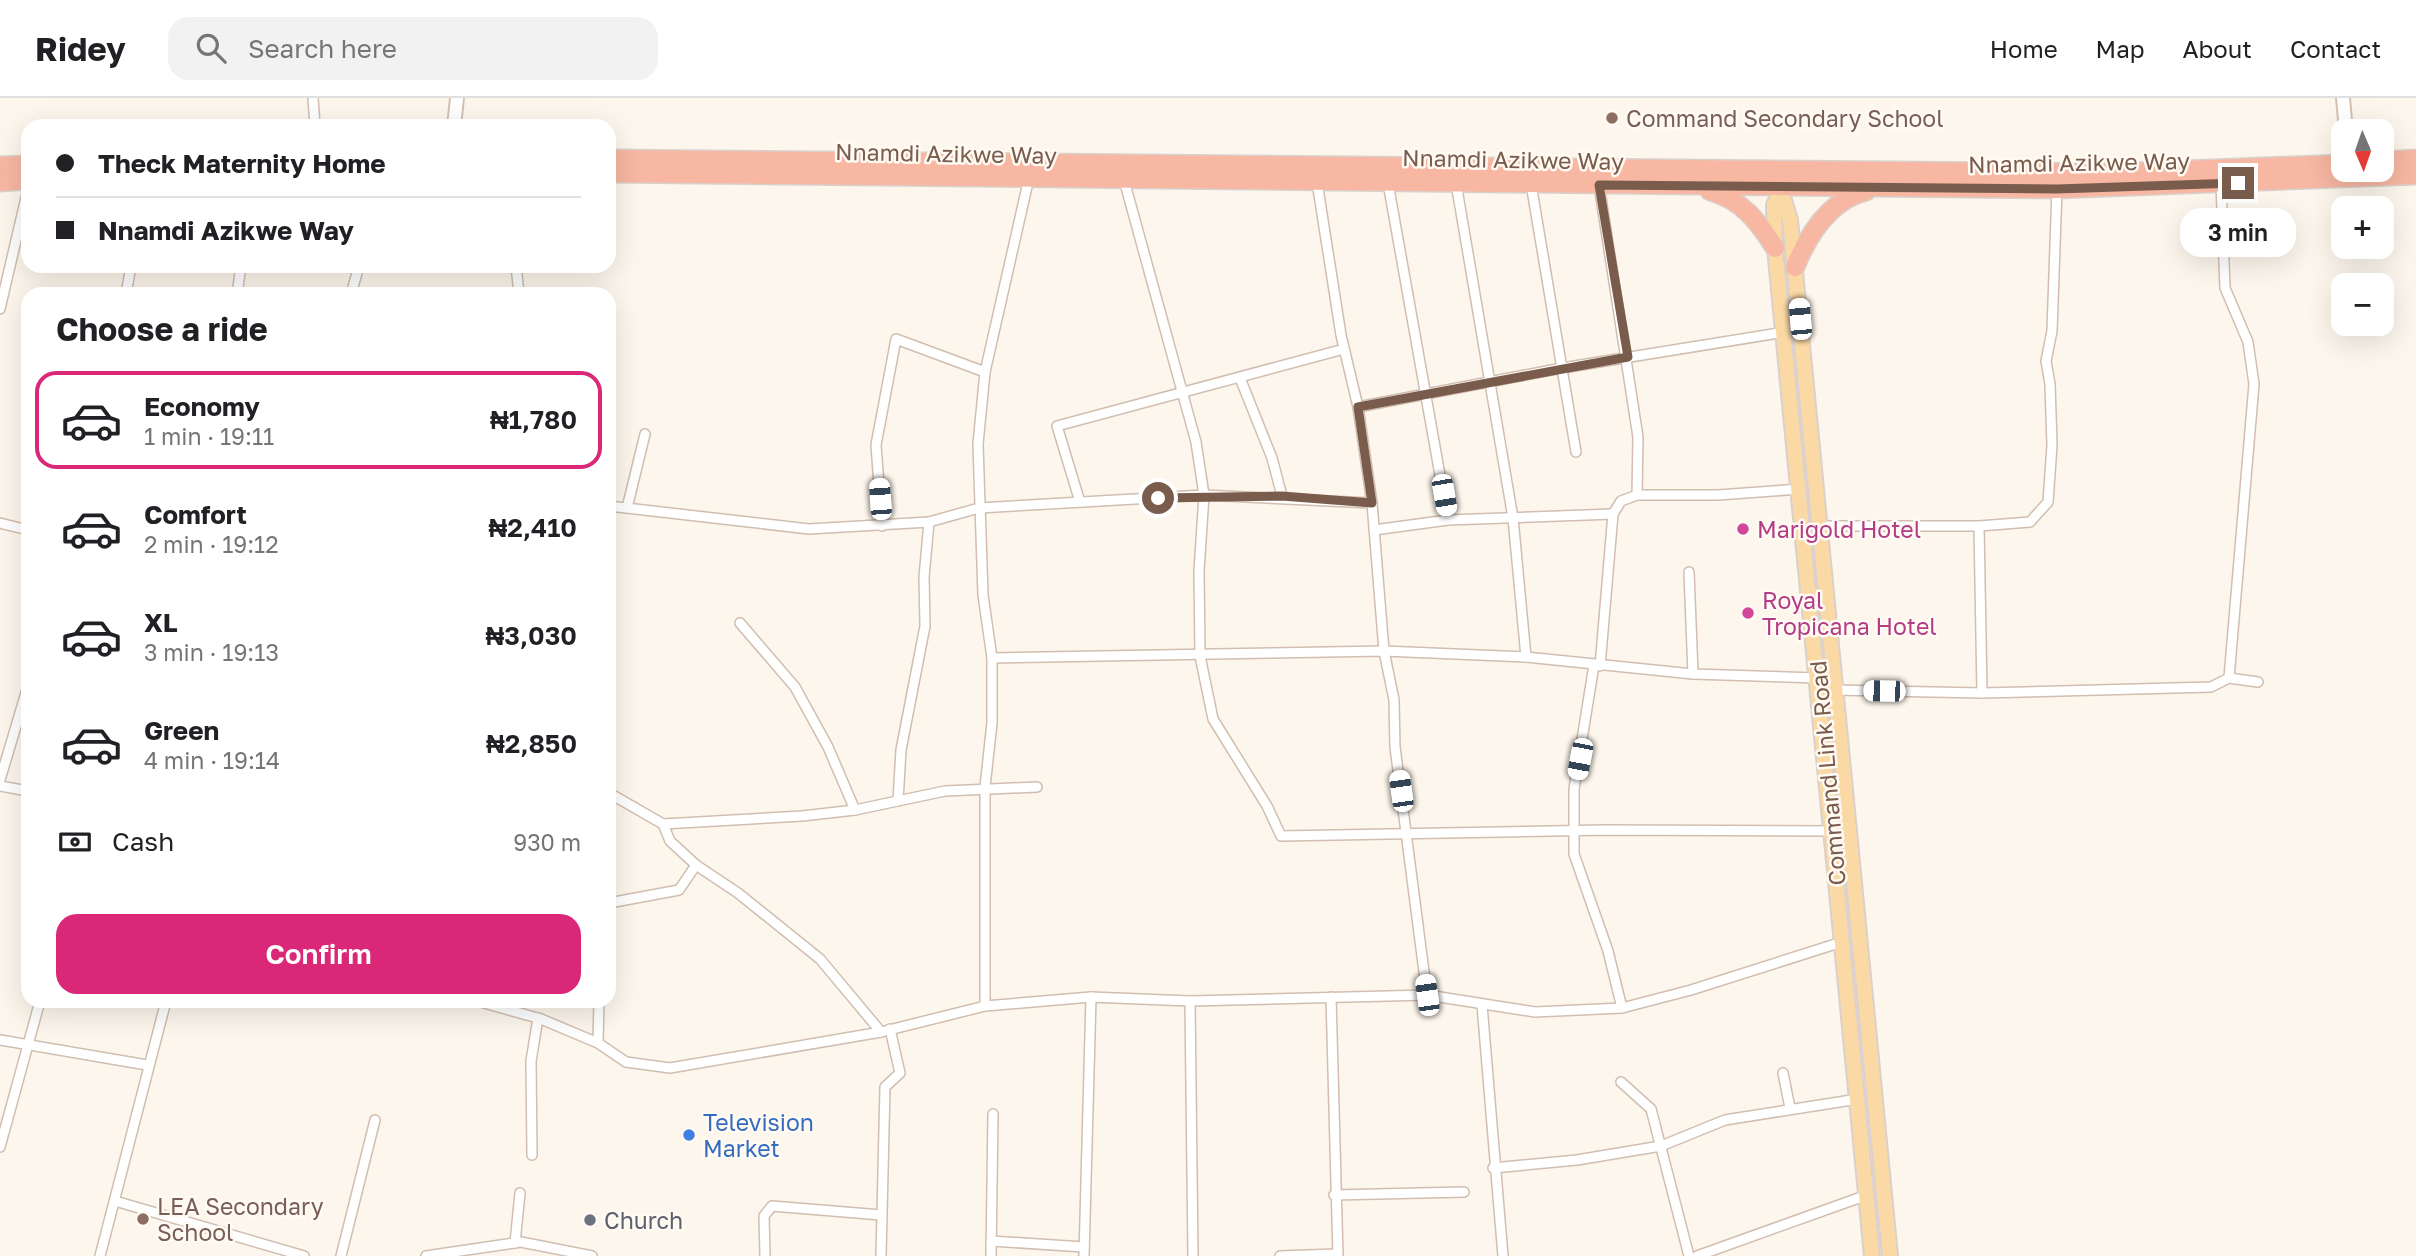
<!DOCTYPE html>
<meta charset="utf-8">
<style>
:root{--surface:#fff;--page:#f2f2f2;--text:#202124;--muted:#757577;--line:#e0e0e0;--accent:#db2777}
body{margin:0;font-family:"Golos Text",sans-serif;background:var(--page);color:var(--text);height:100vh;display:flex;flex-direction:column;font-size:26px;white-space:nowrap}
*{box-sizing:border-box;margin:0}
p{font-size:23px;color:var(--muted)}
.icon{flex:none;width:38px;height:38px;fill:none;stroke:currentColor;stroke-width:2;stroke-linecap:round;stroke-linejoin:round}
.map{position:relative;flex:1;overflow:hidden}
.drawer{position:absolute;left:21px;top:189px;width:595px;height:721px;display:flex;flex-direction:column;background:var(--surface);border-radius:21px;box-shadow:0 7px 28px #0002}
.drawer>*{flex:none}
.banner{position:absolute;left:21px;top:21px;width:595px;height:154px;border-radius:21px;box-shadow:0 7px 28px #0002;display:grid;align-content:center;height:154px;padding:0 35px;background:var(--surface)}
.needle{width:46px;rotate:178deg}
.buttons{position:absolute;left:2331px;top:21px;display:grid;gap:14px}
.buttons a{display:grid;place-items:center;width:63px;height:63px;border-radius:14px;background:var(--surface);box-shadow:0 7px 28px #0002;font-size:35px}
.end{position:absolute;width:32px;height:32px;margin:-16px;border:9px solid #7a5c4d;background:#fff;box-shadow:0 0 0 4px #fff}
.from{border-radius:50%}
.bubble{position:absolute;height:49px;border-radius:21px;background:var(--surface);box-shadow:0 7px 28px #0002;font-size:23px;font-weight:600;line-height:49px;text-align:center}
.car{position:absolute;width:21px;height:42px;margin:-21px -10px;border-radius:9px;box-shadow:0 0 5px 2px #0007;background:linear-gradient(#fff 24%,#345 0 40%,#fff 0 76%,#345 0 86%,#fff 0)}
.banner b{display:flex;align-items:center;gap:24px;height:66px;font-size:26px}
.banner b+b{border-top:2px solid var(--line)}
.banner i{width:18px;height:18px;background:var(--text)}
ul{padding:0;list-style:none}
li{display:flex;align-items:center;gap:21px;height:98px;margin:0 14px 10px;padding:0 21px;border:4px solid transparent;border-radius:21px}
li div{flex:1}
li b{display:block;font-size:26px}
li em{font-style:normal;font-weight:600}
li.current{border-color:var(--accent)}
li>.icon{width:63px;height:63px;stroke-width:1.5}
h2{padding:0 35px;font-size:32px;line-height:84px}
.pay{display:flex;align-items:center;gap:18px;height:77px;padding:0 35px;font-size:26px}
.pay p{margin-inline-start:auto}
.action{display:flex;gap:14px;margin-top:auto;padding:14px 35px}
.action a{flex:1;height:80px;border-radius:21px;background:var(--accent);color:#fff;font-size:28px;font-weight:600;line-height:80px;text-align:center}
header{display:flex;align-items:center;gap:42px;box-sizing:border-box;height:98px;padding:0 35px;background:var(--surface);border-bottom:2px solid var(--line)}
header strong{font-size:33px}
nav{display:flex;gap:38px;margin-inline-start:auto;font-size:24px}
.search{width:490px;height:63px;background:var(--page);display:flex;align-items:center;gap:18px;box-sizing:border-box;padding:0 24px;border-radius:21px;color:var(--muted);font-size:26px}
.map>svg:first-child{display:block}
.lines{fill:none;stroke-linecap:round;stroke-linejoin:round}
.street-casing{stroke:#d1beb0;stroke-width:12}
.secondary-casing{stroke:#d6c0b0;stroke-width:16}
.primary-casing{stroke:#dad1cd;stroke-width:18}
.highway-casing{stroke:#dad1cd;stroke-width:21}
.street{stroke:#fff;stroke-width:9}
.secondary{stroke:#fff;stroke-width:12}
.primary{stroke:#fbd9a5;stroke-width:14}
.highway{stroke:#f7b7a3;stroke-width:18}
.route{stroke:#7a5c4d;stroke-width:9}
.education-dot{fill:#8d6e63;stroke:#fffaf3;stroke-width:2.5}
.hotel-dot{fill:#d1479c;stroke:#fffaf3;stroke-width:2.5}
.shop-dot{fill:#3f7fe0;stroke:#fffaf3;stroke-width:2.5}
.worship-dot{fill:#6b7280;stroke:#fffaf3;stroke-width:2.5}
.labels{text-anchor:middle;dominant-baseline:central;stroke-width:5;stroke-linejoin:round;paint-order:stroke}
.education-label{font-size:23px;fill:#785e54;stroke:#fffaf3;text-anchor:start}
.street-label{font-size:23px;fill:#7a5c4d;stroke:#fffaf3}
.hotel-label{font-size:23px;fill:#b23c85;stroke:#fffaf3;text-anchor:start}
.shop-label{font-size:23px;fill:#366cbe;stroke:#fffaf3;text-anchor:start}
.worship-label{font-size:23px;fill:#5b616d;stroke:#fffaf3;text-anchor:start}
</style>
<header>
<strong>Ridey</strong>
<div class="search"><svg class="icon" aria-label="search" viewBox="0 0 24 24"><circle cx="10" cy="10" r="6"/><path d="M15 15l6 6"/></svg>Search here</div>
<nav><a>Home</a><a>Map</a><a>About</a><a>Contact</a></nav>
</header>
<div class="map">
<svg width="2416" height="1158" viewBox="0 0 2416 1158">
<rect width="100%" height="100%" fill="#fdf6ec"/>
<g class="lines">
<g class="street-casing">
<g id="street">
<path d="M313,0L315,28"/>
<path d="M1124,82L1196,344L1204,397L1199,473L1200,558L1213,621L1267,708L1281,738L1605,732L1833,733"/>
<path d="M1317,84L1341,237L1358,309L1372,405L1384,553L1394,602L1395,649L1427,897"/>
<path d="M1388,85L1448,422"/>
<path d="M1456,85L1513,420L1526,559"/>
<path d="M1531,86L1576,354"/>
<path d="M2221,86L2225,190L2248,244L2254,286L2229,580"/>
<path d="M1599,87L1638,339L1637,397"/>
<path d="M516,168L519,196"/>
<path d="M126,196L131,168"/>
<path d="M237,196L241,168"/>
<path d="M351,196L359,168"/>
<path d="M0,211L28,91"/>
<path d="M1240,280L1272,360L1282,398"/>
<path d="M1358,309L1562,270L1785,234"/>
<path d="M1080,404L1057,328L1344,251"/>
<path d="M609,408L809,431L929,424L979,410L1204,397L1372,405"/>
<path d="M627,410L645,336"/>
<path d="M0,425L28,432"/>
<path d="M882,428L876,347L896,241L985,274"/>
<path d="M1819,428H1979L1982,595"/>
<path d="M1979,428L2030,424L2048,404L2052,347L2050,286L2046,263L2052,233L2057,91"/>
<path d="M1374,432L1448,422L1613,416"/>
<path d="M1689,474L1693,576"/>
<path d="M740,525L795,589L828,649L855,712"/>
<path d="M992,560L1384,553L1526,559L1693,576L1818,580"/>
<path d="M1594,567L1574,691V756L1608,853L1622,910"/>
<path d="M1600,568L1613,416L1621,403L1637,397H1718L1800,391"/>
<path d="M1834,592L1982,595L2211,589L2229,580L2258,584"/>
<path d="M0,682L28,588"/>
<path d="M0,688L28,693"/>
<path d="M609,695L663,726L670,743L696,767L738,795L820,861L881,934"/>
<path d="M898,703L901,652L925,528L924,479L929,424"/>
<path d="M663,726L802,718L855,712L945,693L1037,689"/>
<path d="M609,805L679,792L696,767"/>
<path d="M1331,899L1338,1158"/>
<path d="M477,903L541,921L598,945L626,964L670,970L881,934L985,908L1091,899L1190,903L1427,897L1535,914L1622,910L1691,892L1842,844"/>
<path d="M1190,903L1193,1158"/>
<path d="M1482,907L1503,1158"/>
<path d="M985,908V689L992,625V560L983,497L978,346L985,274L1029,80"/>
<path d="M0,942L147,967"/>
<path d="M598,945L599,903"/>
<path d="M1783,975L1790,1010"/>
<path d="M1621,984L1651,1011L1689,1158"/>
<path d="M0,1049L40,903"/>
<path d="M532,1057L531,963L538,920"/>
<path d="M1493,1070L1577,1062L1661,1048L1725,1022L1858,1001"/>
<path d="M1334,1097L1464,1094"/>
<path d="M115,1103L304,1158"/>
<path d="M991,1143L1084,1149"/>
<path d="M515,1145L520,1095"/>
<path d="M100,1158L166,903"/>
<path d="M341,1158L375,1022"/>
<path d="M426,1158L521,1144L592,1158"/>
<path d="M765,1158L764,1118L772,1108L881,1117"/>
<path d="M881,1158L885,989L900,975L890,931"/>
<path d="M991,1158L993,1016"/>
<path d="M1084,1158L1091,899"/>
<path d="M1280,1158L1337,1156"/>
<path d="M1697,1158L1867,1097"/>
</g>
</g>
<g class="secondary-casing">
<g id="secondary">
<path d="M2343,0L2346,33"/>
<path d="M454,28L457,0"/>
</g>
</g>
<g class="primary-casing">
<g id="primary">
<path d="M1771,84L1780,89L1790,122L1890,1158"/>
<path d="M1783,88L1774,107L1775,150L1872,1158"/>
</g>
</g>
<g class="highway-casing">
<g id="highway">
<path d="M609,61L2109,75L2343,66"/>
<path d="M2382,63L2416,61"/>
<path d="M0,68L28,67"/>
<path d="M609,75L2057,91L2416,77"/>
<path d="M0,84L28,82"/>
<path d="M1710,93C1742,102 1758,123 1775,150"/>
<path d="M1795,169C1808,137 1830,102 1866,93"/>
</g>
</g>
<use href="#street" class="street"/>
<use href="#secondary" class="secondary"/>
<use href="#primary" class="primary"/>
<use href="#highway" class="highway"/>
</g>
<g class="lines">
<path class="route" d="M1158,400L1282,398L1372,405L1358,309L1628,259L1599,87L2057,91L2238,85"/>
</g>
<g class="education-dot">
<circle cx="1612" cy="20" r="7"/>
<circle cx="143" cy="1121" r="7"/>
</g>
<g class="hotel-dot">
<circle cx="1743" cy="431" r="7"/>
<circle cx="1748" cy="515" r="7"/>
</g>
<circle class="shop-dot" cx="689" cy="1037" r="7"/>
<circle class="worship-dot" cx="590" cy="1122" r="7"/>
<g class="labels">
<g class="education-label">
<text x="1626" y="20">Command Secondary School</text>
<text x="157" y="1108">LEA Secondary<tspan x="157" dy="26">School</tspan></text>
</g>
<g class="street-label">
<text transform="translate(946 55) rotate(1)">Nnamdi Azikwe Way</text>
<text transform="translate(1513 61) rotate(1)">Nnamdi Azikwe Way</text>
<text transform="translate(2079 64) rotate(-1)">Nnamdi Azikwe Way</text>
<text transform="translate(1827 675) rotate(-95)">Command Link Road</text>
</g>
<g class="hotel-label">
<text x="1757" y="431">Marigold Hotel</text>
<text x="1762" y="502">Royal<tspan x="1762" dy="26">Tropicana Hotel</tspan></text>
</g>
<g class="shop-label">
<text x="703" y="1024">Television<tspan x="703" dy="26">Market</tspan></text>
</g>
<g class="worship-label">
<text x="604" y="1122">Church</text>
</g>
</g>
</svg>
<div class="buttons">
<a><svg class="needle" viewBox="-14 -14 28 28"><path d="M0-13l5 13h-10z" fill="#e53935"/><path d="M0 13l5-13h-10z" fill="#757577"/></svg></a>
<a>+</a>
<a>−</a>
</div>
<i class="end from" style="left:1158px;top:400px"></i>
<i class="end" style="left:2238px;top:85px"></i>
<div class="bubble" style="left:2180px;top:110px;width:116px">3 min</div>
<i class="car" style="left:1800px;top:221px;rotate:355deg"></i>
<i class="car" style="left:1444px;top:397px;rotate:170deg"></i>
<i class="car" style="left:880px;top:401px;rotate:356deg"></i>
<i class="car" style="left:1884px;top:593px;rotate:271deg"></i>
<i class="car" style="left:1580px;top:661px;rotate:191deg"></i>
<i class="car" style="left:1401px;top:693px;rotate:352deg"></i>
<i class="car" style="left:1427px;top:897px;rotate:352deg"></i>
<div class="banner">
<b><i class="from"></i>Theck Maternity Home</b>
<b><i></i>Nnamdi Azikwe Way</b>
</div>
<section class="drawer">
<h2>Choose a ride</h2>
<ul>
<li class="current"><svg class="icon" aria-label="car" viewBox="0 0 24 24"><path d="M5 17H2v-5l4-1 3-4h7l3 4 3 1v5h-3M9 17h6M6 11h13"/><circle cx="7" cy="17" r="2"/><circle cx="17" cy="17" r="2"/></svg><div><b>Economy</b><p>1 min · 19:11</p></div><em>₦1,780</em></li>
<li><svg class="icon" aria-label="car" viewBox="0 0 24 24"><path d="M5 17H2v-5l4-1 3-4h7l3 4 3 1v5h-3M9 17h6M6 11h13"/><circle cx="7" cy="17" r="2"/><circle cx="17" cy="17" r="2"/></svg><div><b>Comfort</b><p>2 min · 19:12</p></div><em>₦2,410</em></li>
<li><svg class="icon" aria-label="car" viewBox="0 0 24 24"><path d="M5 17H2v-5l4-1 3-4h7l3 4 3 1v5h-3M9 17h6M6 11h13"/><circle cx="7" cy="17" r="2"/><circle cx="17" cy="17" r="2"/></svg><div><b>XL</b><p>3 min · 19:13</p></div><em>₦3,030</em></li>
<li><svg class="icon" aria-label="car" viewBox="0 0 24 24"><path d="M5 17H2v-5l4-1 3-4h7l3 4 3 1v5h-3M9 17h6M6 11h13"/><circle cx="7" cy="17" r="2"/><circle cx="17" cy="17" r="2"/></svg><div><b>Green</b><p>4 min · 19:14</p></div><em>₦2,850</em></li>
</ul>
<div class="pay"><svg class="icon" aria-label="cash" viewBox="0 0 24 24"><path d="M3 7h18v10H3z"/><circle cx="12" cy="12" r="2"/></svg>Cash<p>930 m</p></div>
<div class="action"><a>Confirm</a></div>
</section>
</div>
